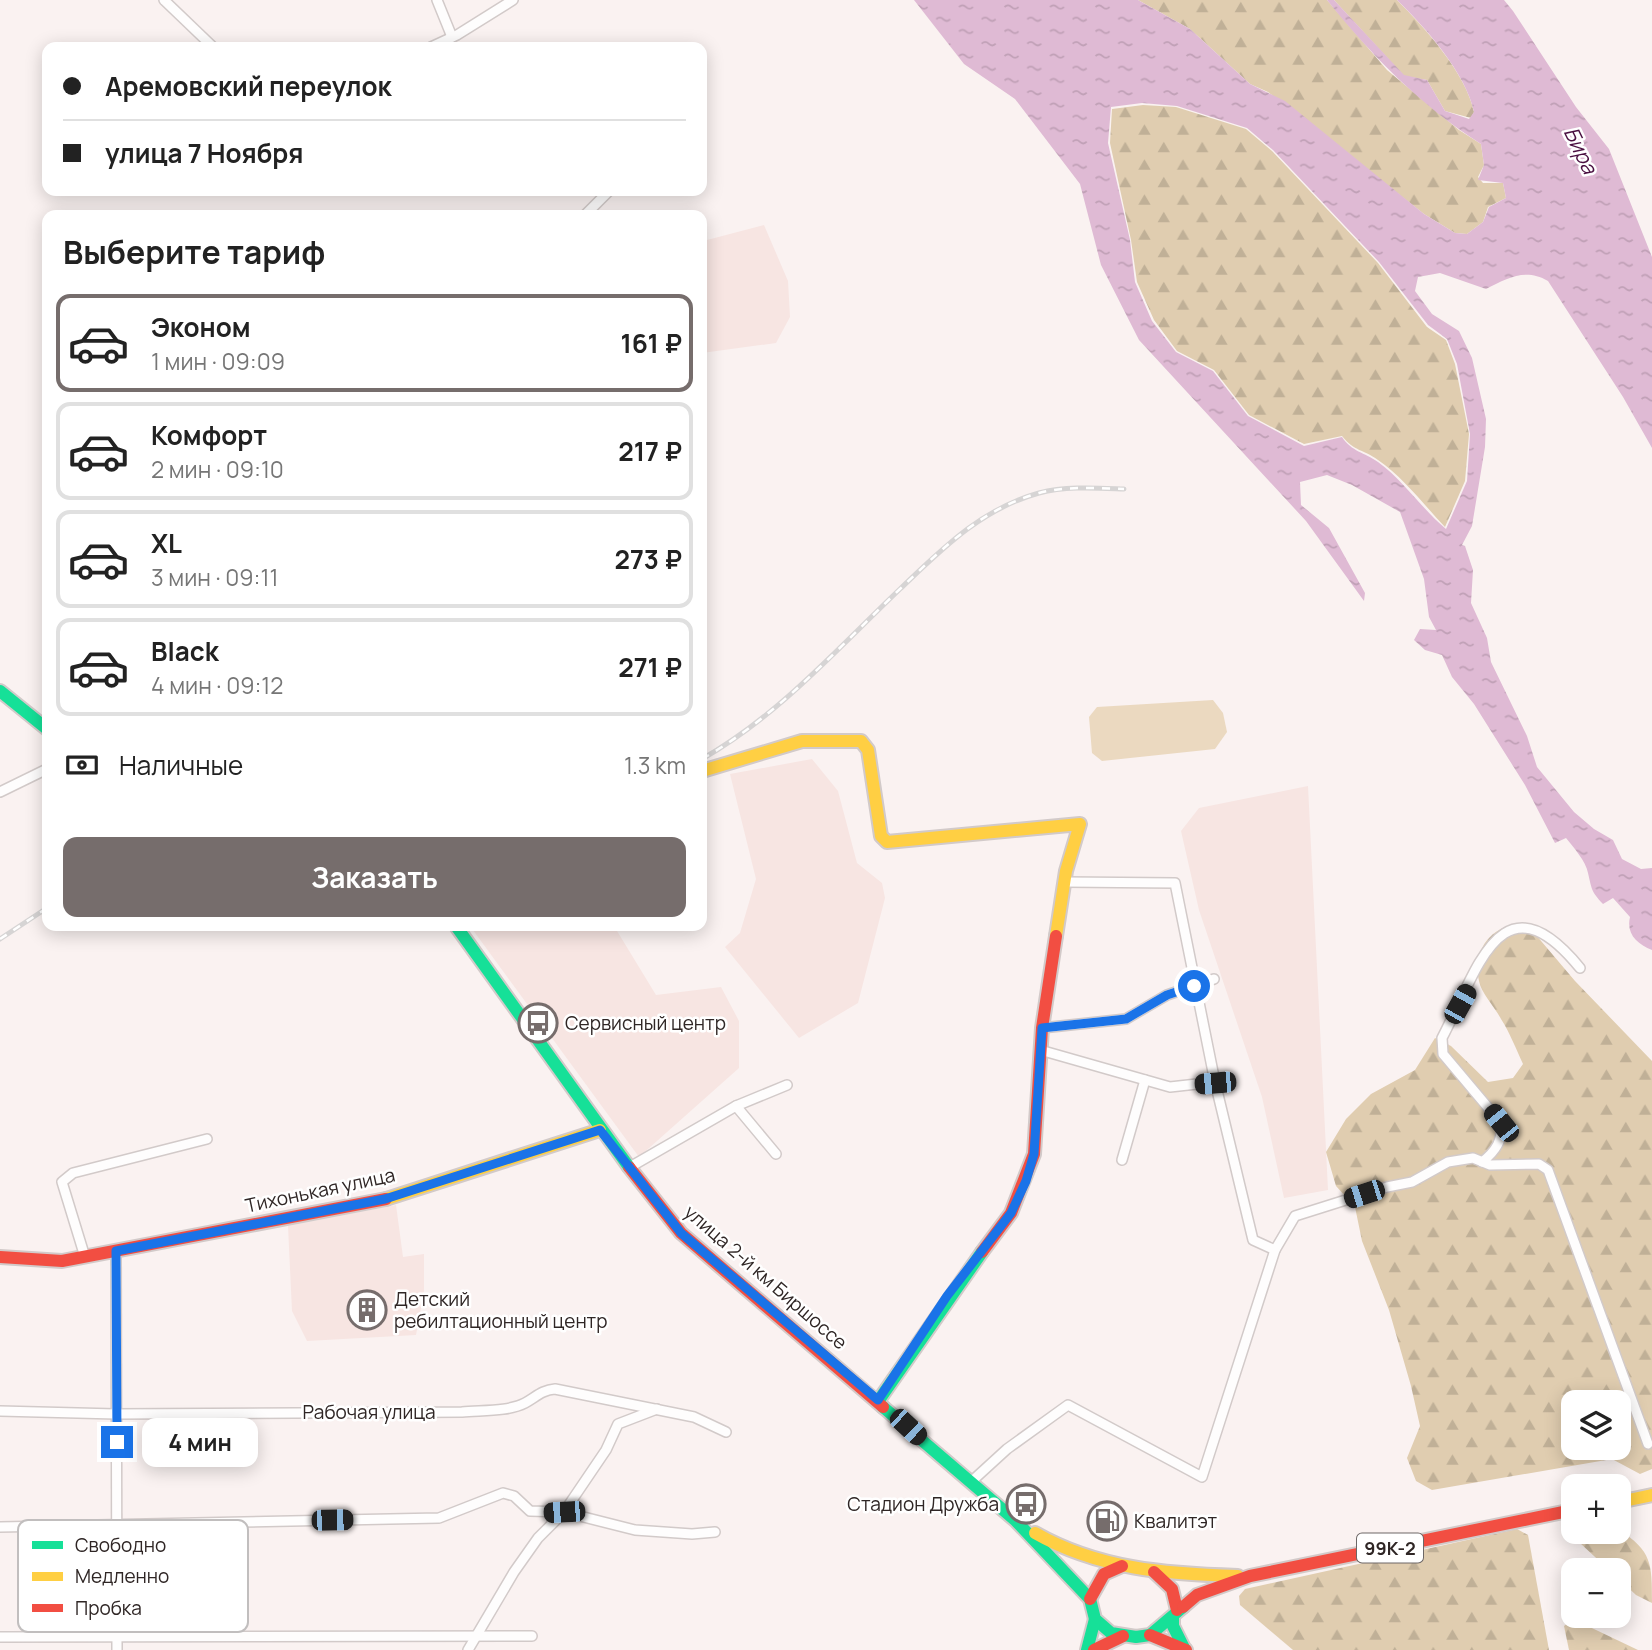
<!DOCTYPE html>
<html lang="ru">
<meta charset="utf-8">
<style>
:root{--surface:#fff;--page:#f6f6f6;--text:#222;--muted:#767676;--line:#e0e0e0;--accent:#766d6c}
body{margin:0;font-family:Manrope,sans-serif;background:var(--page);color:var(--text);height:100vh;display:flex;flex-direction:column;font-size:26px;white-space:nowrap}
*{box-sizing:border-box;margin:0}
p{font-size:23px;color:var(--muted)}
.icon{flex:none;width:38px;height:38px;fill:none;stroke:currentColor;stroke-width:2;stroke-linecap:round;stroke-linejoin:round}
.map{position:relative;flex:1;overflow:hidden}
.drawer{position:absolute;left:42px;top:210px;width:665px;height:721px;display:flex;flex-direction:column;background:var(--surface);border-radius:14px;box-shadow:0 4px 18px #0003}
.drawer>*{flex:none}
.hud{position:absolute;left:42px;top:42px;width:665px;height:154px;border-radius:14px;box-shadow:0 4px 18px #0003;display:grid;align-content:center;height:154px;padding:0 21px;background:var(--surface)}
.tools{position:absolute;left:1561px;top:1390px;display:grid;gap:14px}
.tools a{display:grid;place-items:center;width:70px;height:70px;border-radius:14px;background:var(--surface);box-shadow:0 4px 18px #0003;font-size:35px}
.end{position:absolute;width:32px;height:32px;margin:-16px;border:9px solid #1a73e8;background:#fff;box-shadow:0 0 0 4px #fff}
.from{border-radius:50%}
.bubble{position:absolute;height:49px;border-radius:14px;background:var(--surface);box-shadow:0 4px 18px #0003;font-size:23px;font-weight:700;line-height:49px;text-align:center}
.car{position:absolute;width:21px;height:42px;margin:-21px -10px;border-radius:9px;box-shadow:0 0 5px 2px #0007;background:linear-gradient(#222 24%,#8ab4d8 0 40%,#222 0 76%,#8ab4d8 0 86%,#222 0)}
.hud b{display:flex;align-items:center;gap:24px;height:66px;font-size:26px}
.hud b+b{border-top:2px solid var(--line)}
.hud i{width:18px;height:18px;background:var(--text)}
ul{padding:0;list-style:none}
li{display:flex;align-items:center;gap:21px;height:98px;margin:0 14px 10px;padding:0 7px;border:4px solid var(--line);border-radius:14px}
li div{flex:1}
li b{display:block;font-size:26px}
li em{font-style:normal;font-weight:700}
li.active{border-color:var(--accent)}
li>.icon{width:63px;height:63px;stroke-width:1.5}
h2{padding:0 21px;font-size:32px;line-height:84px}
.pay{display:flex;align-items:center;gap:18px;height:77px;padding:0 21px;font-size:26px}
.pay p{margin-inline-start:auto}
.primary-button{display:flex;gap:14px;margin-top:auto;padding:14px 21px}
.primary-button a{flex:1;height:80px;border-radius:14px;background:var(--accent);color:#fff;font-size:28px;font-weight:700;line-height:80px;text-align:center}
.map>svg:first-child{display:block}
.built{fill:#f7e5e2}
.grass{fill:#ebd9c0}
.forest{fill:url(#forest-firs);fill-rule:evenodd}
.water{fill:url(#water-ripples);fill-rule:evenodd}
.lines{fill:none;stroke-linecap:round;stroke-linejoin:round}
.street-casing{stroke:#d2cac9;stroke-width:12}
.fast-casing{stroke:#d2cac9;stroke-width:16}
.slow-casing{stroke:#d2cac9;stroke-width:16}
.jam-casing{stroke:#d2cac9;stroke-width:16}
.street{stroke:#fefdfd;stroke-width:9}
.fast{stroke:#16e098;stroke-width:12}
.slow{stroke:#ffcf43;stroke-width:12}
.jam{stroke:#f24e42;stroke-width:12}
.rail-casing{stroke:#d6d4d4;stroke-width:5}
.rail{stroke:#fff;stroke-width:2.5;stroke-dasharray:8;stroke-linecap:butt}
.route{stroke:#1a73e8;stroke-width:9}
.labels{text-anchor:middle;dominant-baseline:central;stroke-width:5;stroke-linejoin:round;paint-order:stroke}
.shield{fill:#fff;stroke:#6d6766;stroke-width:2}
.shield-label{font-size:18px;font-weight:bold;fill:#2f2625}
.poi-label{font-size:19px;fill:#2f2625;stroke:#fff;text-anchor:start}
.street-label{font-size:19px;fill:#2f2625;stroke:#fff}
.water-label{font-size:21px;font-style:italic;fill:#4a1041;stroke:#fff}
.key{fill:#fff;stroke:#c1bebe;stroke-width:2}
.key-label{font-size:19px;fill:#2f2625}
</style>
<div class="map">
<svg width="1652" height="1650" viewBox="0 0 1652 1650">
<defs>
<pattern id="forest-firs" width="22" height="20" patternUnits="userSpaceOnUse" patternTransform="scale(1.75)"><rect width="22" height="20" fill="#e0cdb0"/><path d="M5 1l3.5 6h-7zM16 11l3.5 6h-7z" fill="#c0b097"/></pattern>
<pattern id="water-ripples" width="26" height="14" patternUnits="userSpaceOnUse" patternTransform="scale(1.75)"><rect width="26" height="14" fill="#dfbad4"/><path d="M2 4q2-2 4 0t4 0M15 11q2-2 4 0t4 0" fill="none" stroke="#c0a0b6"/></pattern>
</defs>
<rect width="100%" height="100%" fill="#faf2f1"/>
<g class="built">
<path d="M764,225L788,281L790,317L776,343L702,353V246L707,240Z"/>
<path d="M812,759L838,791L857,863L882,883L885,898L858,1003L799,1038L725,947L740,933L756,879L730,774Z"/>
<path d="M1308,786L1328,1190L1284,1198L1262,1097L1199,910L1181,831L1199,808Z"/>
<path d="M470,926H614L656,995L721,987L739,1021V1068L639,1157Z"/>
<path d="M396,1205L403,1257L424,1254V1291L416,1335L307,1341L292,1311L288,1226Z"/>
</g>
<path class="grass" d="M1213,700L1223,713L1227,732L1215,749L1102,761L1092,753L1089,717L1097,707Z"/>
<g class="forest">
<path d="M1138,0H1327L1387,70L1459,130L1481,144L1484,165L1478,177L1483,183H1503L1506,198L1488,207L1483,222L1467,234L1455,233L1424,214L1268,92L1250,84L1190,29Z"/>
<path d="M1334,0H1397C1425,28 1466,73 1474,112L1471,118L1445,111L1427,80L1404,76Z"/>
<path d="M1143,105L1176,107L1246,129L1272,151L1378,263L1427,327L1446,340L1455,364L1469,434L1465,481L1445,527C1424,505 1404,478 1378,460C1363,449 1355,452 1342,436L1304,444L1249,415L1214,370L1177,351L1154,320L1137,282L1131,240L1110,143L1112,109Z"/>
<path d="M1521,923L1536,935L1575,981L1652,1061V1469L1640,1474L1612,1459L1432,1490L1416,1481L1407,1458L1420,1426L1411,1386L1389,1310L1362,1241L1355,1207L1336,1186L1326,1152L1346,1119L1371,1094L1415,1070L1435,1038L1451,1046L1488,1082L1513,1078L1523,1064C1516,1049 1510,1033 1501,1019C1495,1007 1481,993 1479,981C1472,950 1491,926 1521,923ZM1573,1402H1619V1447H1573Z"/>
<path d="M1517,1529L1528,1535L1549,1650H1293L1240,1605L1239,1596L1245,1589Z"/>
<path d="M1619,1530C1652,1551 1652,1563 1652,1603L1636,1595L1619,1579V1570H1609L1580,1543L1583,1531Z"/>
<path d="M1573,1619L1638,1650H1569L1564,1626Z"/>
</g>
<path class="water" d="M914,0H1138L1190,29L1250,84L1285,101L1424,214L1455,233L1467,234L1483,222L1489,207L1506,198L1503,183L1478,180L1484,165L1481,144C1420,105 1372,56 1327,0H1334L1404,75L1427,80L1445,111L1469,119L1474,112C1466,73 1425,27 1397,0H1504L1513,11L1576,107L1609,149L1652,257V448L1623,397L1548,281C1525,268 1508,278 1486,289L1440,273L1418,277L1415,291L1432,314L1459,331L1472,358L1486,419L1485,447L1472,526L1462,545L1465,546L1473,570L1471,603L1487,638L1491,662L1527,736L1537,767L1574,812L1594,829L1613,840L1622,859L1641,869L1652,868V950C1637,944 1626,934 1630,917L1613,898L1603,904C1591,891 1592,890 1588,873C1586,861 1573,847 1566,838L1555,843L1525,785L1474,704L1452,677L1442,655L1425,650L1414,640L1420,629L1436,630L1429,617L1424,579L1400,512L1352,485L1327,475L1300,482L1301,505L1329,528L1365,593L1364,601L1306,521L1139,340L1101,265L1080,184L1015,99L964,64ZM1142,103L1177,106L1247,128L1273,150L1379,262L1428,325L1447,339L1457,364L1470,434L1467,481L1446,529C1422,509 1404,481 1378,462C1364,452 1352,452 1342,437L1304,446L1248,416L1213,371L1176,352L1152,321L1135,282L1130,240L1108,143L1111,107Z"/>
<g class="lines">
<g class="street-casing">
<g id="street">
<path d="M164,0L213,47"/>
<path d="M437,0L452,37"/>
<path d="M431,47L457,35L513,0"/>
<path d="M585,215L609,191"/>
<path d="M0,792L47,769"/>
<path d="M1065,882L1175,883L1215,1082L1253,1240L1275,1250"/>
<path d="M1042,1028L1126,1019L1167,995L1214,979"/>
<path d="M1040,1050L1170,1087L1215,1082"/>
<path d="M736,1106L787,1085"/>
<path d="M1122,1160L1145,1080"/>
<path d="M1482,1162C1496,1151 1503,1140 1501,1123L1443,1054L1442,1038C1477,972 1501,871 1580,968"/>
<path d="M630,1167L736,1106L776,1154"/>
<path d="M116,1251L117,1650"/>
<path d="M85,1257L62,1182L73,1173L207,1139"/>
<path d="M0,1411L116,1414L462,1412C480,1410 508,1412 525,1403C536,1397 542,1390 555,1389L694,1417L726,1432"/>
<path d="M972,1481L1007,1449L1068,1405L1202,1477L1275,1250L1295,1216L1387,1187L1412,1182L1448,1162L1473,1158L1490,1165L1539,1164L1548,1170L1648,1444"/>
<path d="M0,1527L439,1518L503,1493L514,1496L530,1511L564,1512L635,1530L692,1534L715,1532"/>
<path d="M0,1637L532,1636"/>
<path d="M468,1650L514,1572L538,1538L564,1512L606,1450L618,1424L657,1409"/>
</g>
</g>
<g class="fast-casing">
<g id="fast">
<path d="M0,691L47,729"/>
<path d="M456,926L629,1167"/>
<path d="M879,1400L982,1252"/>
<path d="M883,1407L1016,1521L1090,1599L1095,1619L1111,1633L1136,1637L1150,1635L1183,1607"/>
<path d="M1173,1618V1626L1184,1648"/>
<path d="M1087,1650L1095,1619"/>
</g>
</g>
<g class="slow-casing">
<g id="slow">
<path d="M702,771L802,741H861L868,750L881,836L887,842L1080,824L1066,871L1056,936"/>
<path d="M386,1199L600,1130"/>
<path d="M1619,1502L1652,1495"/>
<path d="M1035,1533C1098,1569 1166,1574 1238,1576"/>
</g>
</g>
<g class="jam-casing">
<g id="jam">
<path d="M629,1167L681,1233L883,1407"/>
<path d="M982,1252L1011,1213L1034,1154L1042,1028L1056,936"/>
<path d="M0,1257L62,1261L386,1199"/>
<path d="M1154,1572L1172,1589L1177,1610"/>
<path d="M1090,1599L1104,1574L1122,1566"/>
<path d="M1183,1607L1197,1595L1250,1576L1573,1510"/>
<path d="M1150,1635L1186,1650"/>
<path d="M1094,1650L1123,1636"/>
</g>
</g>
<use href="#street" class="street"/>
<use href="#fast" class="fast"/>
<use href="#slow" class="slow"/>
<use href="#jam" class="jam"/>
<g class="rail-casing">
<g id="rail">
<path d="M702,759C778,716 837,649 900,589C942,549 981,509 1039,493C1066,486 1096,488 1124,489"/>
<path d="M0,939L47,908"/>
</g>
</g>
<use href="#rail" class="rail"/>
</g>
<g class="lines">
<path class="route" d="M117,1442L116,1251L385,1199L600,1130L681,1233L878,1400L947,1296L1011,1213L1026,1181L1034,1154L1042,1028L1126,1019L1167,995L1194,986"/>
</g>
<defs>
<g id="bus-ring" transform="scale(2.0125)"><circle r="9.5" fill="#fff" stroke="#766d6c" stroke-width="1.5"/><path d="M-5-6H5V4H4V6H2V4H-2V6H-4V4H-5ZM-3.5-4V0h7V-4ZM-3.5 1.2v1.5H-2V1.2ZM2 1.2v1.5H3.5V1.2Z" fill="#766d6c"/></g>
<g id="building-ring" transform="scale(2.0125)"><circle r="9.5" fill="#fff" stroke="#766d6c" stroke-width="1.5"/><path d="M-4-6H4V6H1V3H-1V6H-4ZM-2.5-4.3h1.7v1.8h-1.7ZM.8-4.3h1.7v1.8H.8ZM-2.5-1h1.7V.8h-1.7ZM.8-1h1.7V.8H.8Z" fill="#766d6c"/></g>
<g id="fuel-ring" transform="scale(2.0125)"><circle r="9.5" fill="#fff" stroke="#766d6c" stroke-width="1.5"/><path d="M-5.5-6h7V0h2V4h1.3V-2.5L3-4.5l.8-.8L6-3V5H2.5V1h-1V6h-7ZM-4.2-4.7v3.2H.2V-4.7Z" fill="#766d6c"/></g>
</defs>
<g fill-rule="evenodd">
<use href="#bus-ring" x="538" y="1023"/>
<use href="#building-ring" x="367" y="1310"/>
<use href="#bus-ring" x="1026" y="1504"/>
<use href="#fuel-ring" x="1107" y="1521"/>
</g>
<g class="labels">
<rect class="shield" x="1357" y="1533.5" width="66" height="29" rx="5"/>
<g class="shield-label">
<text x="1390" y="1548">99К-2</text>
</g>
<g class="poi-label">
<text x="565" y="1023">Сервисный центр</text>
<text x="394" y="1299">Детский<tspan x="394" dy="22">ребилтационный центр</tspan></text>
<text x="999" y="1504" text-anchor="end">Стадион Дружба</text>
<text x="1134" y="1521">Квалитэт</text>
</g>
<g class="street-label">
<text transform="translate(320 1190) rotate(-12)">Тихонькая улица</text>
<text transform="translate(766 1277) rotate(41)">улица 2-й км Биршоссе</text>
<text x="369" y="1412">Рабочая улица</text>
</g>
<g class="water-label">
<text transform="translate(1581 150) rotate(64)">Бира</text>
</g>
</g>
<rect x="18" y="1520" width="230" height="112" rx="10" class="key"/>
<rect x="32" y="1541" width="31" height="8" fill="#16e098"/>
<rect x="32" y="1572" width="31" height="9" fill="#ffcf43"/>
<rect x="32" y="1604" width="31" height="8" fill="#f24e42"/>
<g class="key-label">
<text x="75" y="1552">Свободно</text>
<text x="75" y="1583">Медленно</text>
<text x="75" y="1615">Пробка</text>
</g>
</svg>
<div class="tools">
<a><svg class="icon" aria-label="layers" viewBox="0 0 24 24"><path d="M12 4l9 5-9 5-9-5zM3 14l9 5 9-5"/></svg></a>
<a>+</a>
<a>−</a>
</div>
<i class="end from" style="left:1194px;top:986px"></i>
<i class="end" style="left:117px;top:1442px"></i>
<div class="bubble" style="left:142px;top:1418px;width:116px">4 мин</div>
<i class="car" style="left:1460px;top:1004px;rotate:29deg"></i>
<i class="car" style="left:1215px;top:1083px;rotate:265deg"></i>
<i class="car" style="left:1501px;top:1123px;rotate:321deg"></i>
<i class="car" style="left:1364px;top:1194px;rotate:252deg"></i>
<i class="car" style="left:908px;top:1427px;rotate:133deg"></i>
<i class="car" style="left:564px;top:1512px;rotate:267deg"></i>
<i class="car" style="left:332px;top:1520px;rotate:89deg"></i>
<div class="hud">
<b><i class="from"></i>Аремовский переулок</b>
<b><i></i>улица 7 Ноября</b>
</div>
<section class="drawer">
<h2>Выберите тариф</h2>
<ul>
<li class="active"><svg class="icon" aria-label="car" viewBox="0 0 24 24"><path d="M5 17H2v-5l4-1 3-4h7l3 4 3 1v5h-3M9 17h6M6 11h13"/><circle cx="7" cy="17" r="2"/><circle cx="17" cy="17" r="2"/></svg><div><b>Эконом</b><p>1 мин · 09:09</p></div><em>161 ₽</em></li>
<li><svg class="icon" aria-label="car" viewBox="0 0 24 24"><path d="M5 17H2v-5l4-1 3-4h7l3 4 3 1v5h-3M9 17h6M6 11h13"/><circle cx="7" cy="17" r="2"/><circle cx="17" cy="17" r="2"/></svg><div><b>Комфорт</b><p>2 мин · 09:10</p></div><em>217 ₽</em></li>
<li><svg class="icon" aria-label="car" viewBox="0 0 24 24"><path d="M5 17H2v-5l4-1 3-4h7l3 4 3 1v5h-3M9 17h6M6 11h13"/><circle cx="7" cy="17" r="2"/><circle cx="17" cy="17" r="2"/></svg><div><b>XL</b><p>3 мин · 09:11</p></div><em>273 ₽</em></li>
<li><svg class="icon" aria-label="car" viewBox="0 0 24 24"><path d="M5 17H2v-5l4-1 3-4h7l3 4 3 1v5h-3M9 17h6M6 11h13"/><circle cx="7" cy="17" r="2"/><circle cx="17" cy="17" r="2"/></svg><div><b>Black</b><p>4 мин · 09:12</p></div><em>271 ₽</em></li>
</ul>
<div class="pay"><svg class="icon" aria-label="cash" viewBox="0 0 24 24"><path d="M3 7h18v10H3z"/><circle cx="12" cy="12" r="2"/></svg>Наличные<p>1.3 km</p></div>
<div class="primary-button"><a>Заказать</a></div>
</section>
</div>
